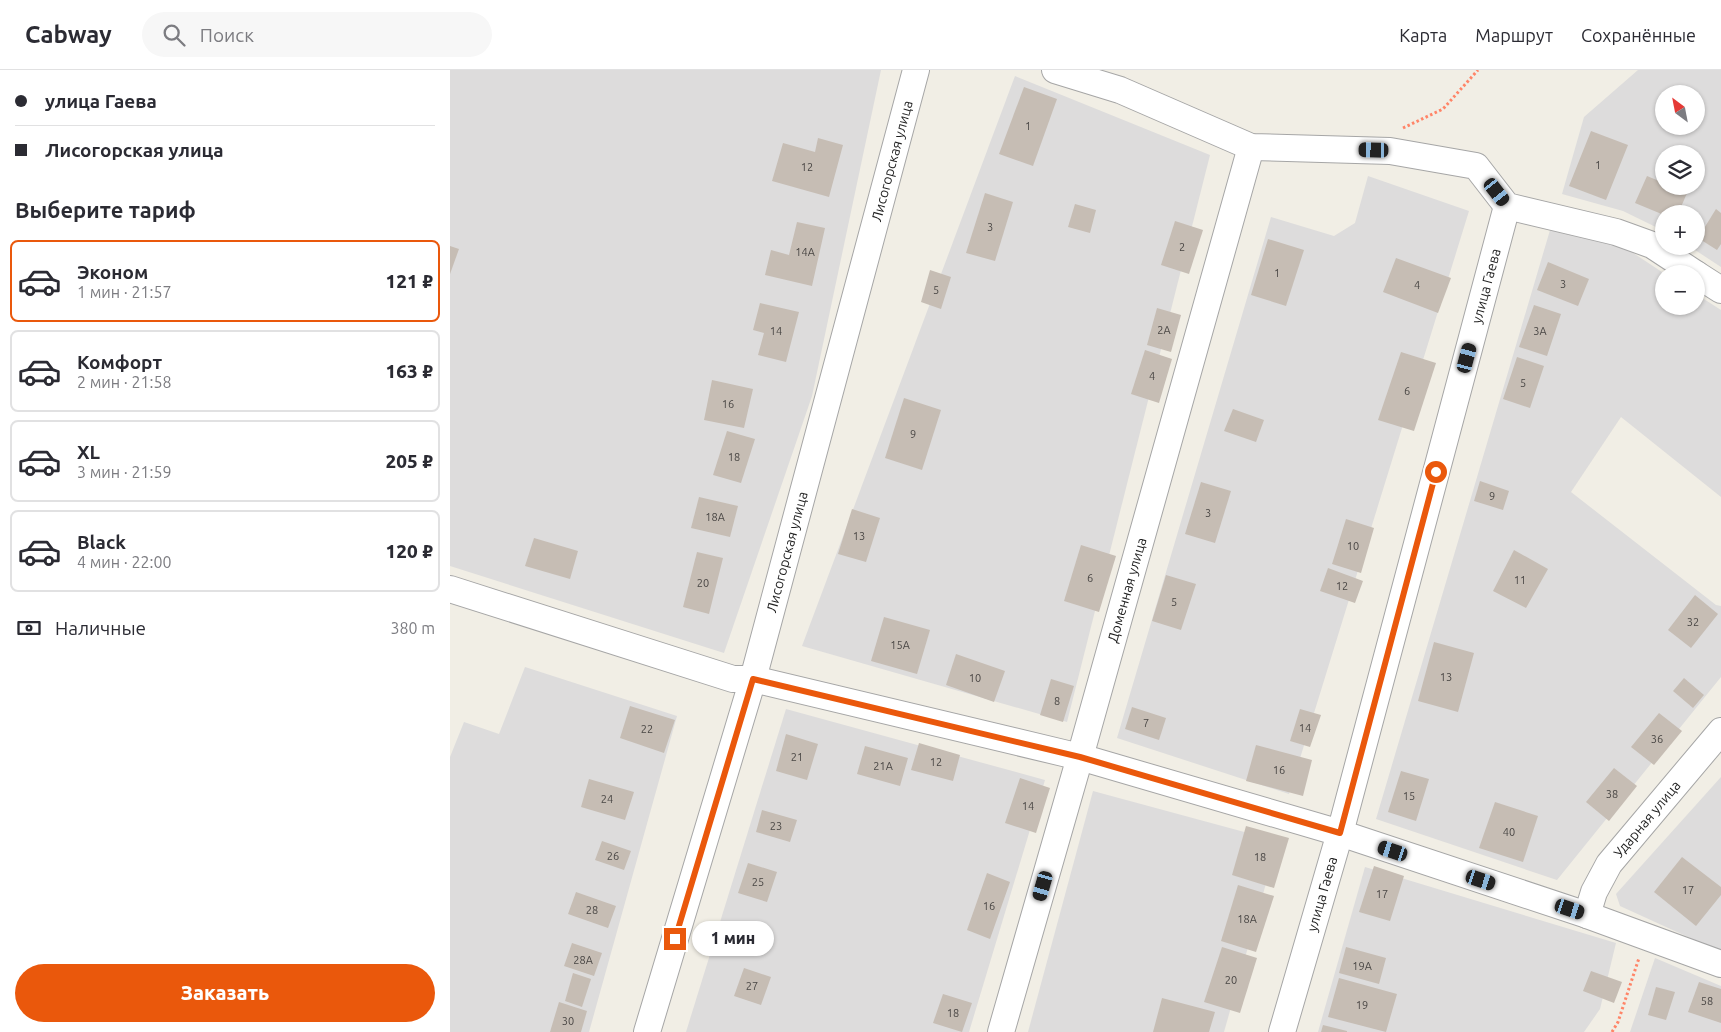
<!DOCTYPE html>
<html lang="ru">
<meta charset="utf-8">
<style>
:root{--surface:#fff;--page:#f7f7f7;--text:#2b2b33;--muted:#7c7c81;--line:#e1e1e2;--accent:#ea580c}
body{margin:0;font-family:Ubuntu,sans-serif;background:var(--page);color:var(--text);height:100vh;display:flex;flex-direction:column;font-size:19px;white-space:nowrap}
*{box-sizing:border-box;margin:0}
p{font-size:16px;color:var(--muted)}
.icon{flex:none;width:28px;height:28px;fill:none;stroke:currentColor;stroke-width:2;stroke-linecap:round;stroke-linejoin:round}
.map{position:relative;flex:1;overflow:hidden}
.panel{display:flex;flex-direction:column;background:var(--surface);width:450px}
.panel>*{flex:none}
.hud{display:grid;align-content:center;height:110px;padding:0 15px;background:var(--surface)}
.needle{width:32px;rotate:328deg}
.tools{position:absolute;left:1205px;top:15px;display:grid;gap:10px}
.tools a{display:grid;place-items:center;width:50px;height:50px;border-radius:50%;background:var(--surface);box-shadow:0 1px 4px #0004;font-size:25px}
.end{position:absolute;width:22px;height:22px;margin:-11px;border:6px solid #ea580c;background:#fff;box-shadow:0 0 0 2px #fff}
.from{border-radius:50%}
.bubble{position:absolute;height:35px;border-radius:18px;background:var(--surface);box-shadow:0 1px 4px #0004;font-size:16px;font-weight:800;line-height:35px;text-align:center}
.car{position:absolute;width:15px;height:30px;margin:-15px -8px;border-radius:6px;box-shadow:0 0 4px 1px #0007;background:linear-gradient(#222 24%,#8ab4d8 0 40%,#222 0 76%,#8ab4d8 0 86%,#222 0)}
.hud b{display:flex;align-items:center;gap:18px;height:48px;font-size:19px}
.hud b+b{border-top:1px solid var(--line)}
.hud i{width:12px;height:12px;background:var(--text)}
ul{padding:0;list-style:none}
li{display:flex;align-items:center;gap:15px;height:82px;margin:0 10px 8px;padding:0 5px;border:2px solid var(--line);border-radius:8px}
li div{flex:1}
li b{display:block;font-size:19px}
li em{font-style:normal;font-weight:800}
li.on{border-color:var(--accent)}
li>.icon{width:45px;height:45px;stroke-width:1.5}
h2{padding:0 15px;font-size:22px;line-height:60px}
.pay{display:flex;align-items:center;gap:12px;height:55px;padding:0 15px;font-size:19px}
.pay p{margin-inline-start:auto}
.button{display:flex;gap:10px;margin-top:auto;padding:10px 15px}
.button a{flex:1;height:58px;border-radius:30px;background:var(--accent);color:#fff;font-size:20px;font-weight:800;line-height:58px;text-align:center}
header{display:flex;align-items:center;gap:30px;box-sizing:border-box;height:70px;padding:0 25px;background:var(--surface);border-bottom:1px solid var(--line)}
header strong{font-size:24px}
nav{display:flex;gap:28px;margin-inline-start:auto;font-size:18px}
.search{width:350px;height:45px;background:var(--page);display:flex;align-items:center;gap:12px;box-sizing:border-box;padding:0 18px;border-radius:28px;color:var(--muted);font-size:19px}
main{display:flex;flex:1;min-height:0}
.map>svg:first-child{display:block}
.residential{fill:#dddcdc;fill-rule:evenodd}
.building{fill:#c6bdb4}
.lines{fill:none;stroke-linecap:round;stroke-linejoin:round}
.street-casing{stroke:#a6a6a6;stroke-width:28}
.path{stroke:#ff8568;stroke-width:3;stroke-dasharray:2.5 2.5;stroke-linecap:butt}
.street{stroke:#fff;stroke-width:26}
.route{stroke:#ea580c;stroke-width:6}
.labels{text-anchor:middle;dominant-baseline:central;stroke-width:4.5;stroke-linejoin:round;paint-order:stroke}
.number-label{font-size:11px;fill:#494644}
.street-label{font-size:14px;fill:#1f1f1f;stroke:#fff}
</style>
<header>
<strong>Cabway</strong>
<div class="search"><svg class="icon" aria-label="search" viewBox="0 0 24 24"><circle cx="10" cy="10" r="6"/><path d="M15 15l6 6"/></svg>Поиск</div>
<nav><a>Карта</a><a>Маршрут</a><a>Сохранённые</a></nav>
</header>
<main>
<section class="panel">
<div class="hud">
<b><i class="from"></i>улица Гаева</b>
<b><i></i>Лисогорская улица</b>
</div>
<h2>Выберите тариф</h2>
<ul>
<li class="on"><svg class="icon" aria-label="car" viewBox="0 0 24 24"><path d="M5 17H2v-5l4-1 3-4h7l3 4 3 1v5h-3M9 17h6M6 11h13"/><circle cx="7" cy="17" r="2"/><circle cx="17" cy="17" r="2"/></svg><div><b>Эконом</b><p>1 мин · 21:57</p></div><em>121 ₽</em></li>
<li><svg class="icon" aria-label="car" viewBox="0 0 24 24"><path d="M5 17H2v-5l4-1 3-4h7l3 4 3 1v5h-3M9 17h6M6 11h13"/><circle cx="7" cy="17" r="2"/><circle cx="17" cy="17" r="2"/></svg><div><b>Комфорт</b><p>2 мин · 21:58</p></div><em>163 ₽</em></li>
<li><svg class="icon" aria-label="car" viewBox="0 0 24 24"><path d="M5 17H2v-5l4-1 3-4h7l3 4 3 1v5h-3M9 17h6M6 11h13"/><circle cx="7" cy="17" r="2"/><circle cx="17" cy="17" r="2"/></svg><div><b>XL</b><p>3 мин · 21:59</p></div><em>205 ₽</em></li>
<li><svg class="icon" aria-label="car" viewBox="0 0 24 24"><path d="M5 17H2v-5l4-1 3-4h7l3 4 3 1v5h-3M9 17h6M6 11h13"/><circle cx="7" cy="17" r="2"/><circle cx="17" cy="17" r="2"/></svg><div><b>Black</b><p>4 мин · 22:00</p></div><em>120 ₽</em></li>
</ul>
<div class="pay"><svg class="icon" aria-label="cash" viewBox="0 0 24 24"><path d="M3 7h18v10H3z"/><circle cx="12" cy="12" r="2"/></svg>Наличные<p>380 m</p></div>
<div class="button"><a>Заказать</a></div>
</section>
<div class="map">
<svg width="1271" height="962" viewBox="0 0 1271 962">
<rect width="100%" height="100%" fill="#f1eee5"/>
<g class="residential">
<path d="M0,0H431L362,326L274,583L0,496Z"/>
<path d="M1188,0H1271V197L1239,176H1246V144H1214V161L1173,141L1112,124L1134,47ZM1214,24H1246V56H1214ZM1214,84H1246V116H1214Z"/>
<path d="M565,6L760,85L617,652L352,576Z"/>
<path d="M918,106L1019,141L839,724L667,668L821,147L884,166L905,153Z"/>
<path d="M1103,150L1153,163L1215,204H1214V236H1246V224L1271,240V427L1171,347L1121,422L1266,535L1271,536V607L1107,810L926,749Z"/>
<path d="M75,597L227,646L139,962H0V687L14,652L49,664Z"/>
<path d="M336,639L595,710L519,962H236Z"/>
<path d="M1271,707V882L1170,836L1166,824Z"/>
<path d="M643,721L828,771L774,962H578Z"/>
<path d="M915,797L1166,873L1150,939L1134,962H868Z"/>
<path d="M1205,888L1271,916V962H1180Z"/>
</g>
<g class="building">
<path d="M574,17L607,29L583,96L549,84Z"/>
<path d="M1141,61L1178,75L1156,130L1119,116Z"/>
<path d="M368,68L393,75L379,127L322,111L333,73L365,82Z"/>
<path d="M1197,106L1214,113V116H1221L1237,123L1228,144L1214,145L1185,133Z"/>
<path d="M535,123L563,132L545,191L516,183Z"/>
<path d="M625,134L646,140L640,163L618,157Z"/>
<path d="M1266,139L1271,143V174L1267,180L1248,168Z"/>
<path d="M725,151L753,160L739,204L711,195Z"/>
<path d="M347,152L375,158L362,216L315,205L321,180L339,185Z"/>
<path d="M818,169L854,180L836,236L801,225Z"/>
<path d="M0,176L9,179L0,204Z"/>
<path d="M946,188L1001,208L988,243L933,222Z"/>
<path d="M1098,192L1139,209L1128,236L1087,220Z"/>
<path d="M480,200L501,207L491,239L471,232Z"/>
<path d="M310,233L349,242L336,292L308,285L314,263L303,260Z"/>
<path d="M1084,235L1111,244L1097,286L1069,277Z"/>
<path d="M707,238L731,245L721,282L697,275Z"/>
<path d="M695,280L722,289L709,333L681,324Z"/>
<path d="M951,282L986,293L964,361L928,350Z"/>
<path d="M1067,287L1094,296L1080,338L1053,329Z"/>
<path d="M262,310L303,319L294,358L254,350Z"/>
<path d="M454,328L491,340L472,400L435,388Z"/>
<path d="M783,339L814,350L806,372L774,361Z"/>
<path d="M277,361L305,369L291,413L263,405Z"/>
<path d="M1030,411L1059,421L1053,440L1024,431Z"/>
<path d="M751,412L781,421L765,473L735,464Z"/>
<path d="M249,427L288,436L280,467L241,458Z"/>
<path d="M402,439L430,448L416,492L388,484Z"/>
<path d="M896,449L924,458L911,503L882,494Z"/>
<path d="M84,468L128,481L120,509L75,496Z"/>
<path d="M631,475L666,486L649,542L614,531Z"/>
<path d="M1064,480L1098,499L1076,538L1043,521Z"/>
<path d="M247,482L273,488L259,544L233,537Z"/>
<path d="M878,498L913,511L905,533L870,521Z"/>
<path d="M716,505L746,514L731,560L702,551Z"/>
<path d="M1245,525L1268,544L1241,578L1218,560Z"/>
<path d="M434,547L480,560L467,604L421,591Z"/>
<path d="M984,572L1024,583L1008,642L968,631Z"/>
<path d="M506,584L555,601L544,632L496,615Z"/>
<path d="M1234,608L1254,625L1243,638L1223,621Z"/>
<path d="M601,609L624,616L613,652L590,645Z"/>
<path d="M180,636L225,650L214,683L170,668Z"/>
<path d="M682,637L716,648L709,670L675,659Z"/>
<path d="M850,639L871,645L860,677L840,671Z"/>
<path d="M1209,643L1232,661L1204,695L1181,677Z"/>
<path d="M336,664L368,674L357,710L326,701Z"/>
<path d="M469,673L510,685L503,711L461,700Z"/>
<path d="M806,675L862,690L853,726L796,711Z"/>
<path d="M415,676L458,688L450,716L407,704Z"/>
<path d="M1164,698L1187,716L1159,751L1136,732Z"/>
<path d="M951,701L979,709L966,751L938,742Z"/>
<path d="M570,708L600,718L586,763L555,753Z"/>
<path d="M139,709L184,722L175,750L131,737Z"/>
<path d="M1045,732L1088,746L1073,792L1029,778Z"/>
<path d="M312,740L347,750L340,772L306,762Z"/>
<path d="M796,756L839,768L824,818L782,805Z"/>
<path d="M152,771L181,781L174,800L145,790Z"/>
<path d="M1232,787L1271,817V825L1246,856L1204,822Z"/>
<path d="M298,793L327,802L317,832L288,823Z"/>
<path d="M924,796L954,806L940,851L909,842Z"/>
<path d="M537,803L560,812L540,869L517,860Z"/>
<path d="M788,815L824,826L806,882L771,871Z"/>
<path d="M126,822L166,836L158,858L118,844Z"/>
<path d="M122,873L152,883L144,906L114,896Z"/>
<path d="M772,877L807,888L790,943L754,932Z"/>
<path d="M896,877L936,888L929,914L889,903Z"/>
<path d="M294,898L321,907L311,935L284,926Z"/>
<path d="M1141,901L1172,912L1164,933L1133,921Z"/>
<path d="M123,903L141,909L132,937L115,931Z"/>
<path d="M889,908L947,924L936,962L878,947Z"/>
<path d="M1249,912L1271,919V953L1238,942Z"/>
<path d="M1206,917L1225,922L1216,950L1198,945Z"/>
<path d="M493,924L522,933L512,962L483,953Z"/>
<path d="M712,928L765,942L759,962H703Z"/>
<path d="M109,932L137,941L131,962H100Z"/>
<path d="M873,955L897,961V962H871Z"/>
</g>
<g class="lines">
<g class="street-casing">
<g id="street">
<path d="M605,0L670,20L801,77L940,81L1026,96L1057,136L1166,162L1202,175L1246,204"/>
<path d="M1246,204L1271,220"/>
<path d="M0,519L283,609H303L630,687L890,763L1137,845L1271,894"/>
<path d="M1137,845L1144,822L1159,794L1271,661"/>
<path d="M197,962L303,609L466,0"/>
<path d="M551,962L630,687L801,77"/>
<path d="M832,962L890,763L1057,136"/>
</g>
</g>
<g class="path">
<path d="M953,58L993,39L1028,0"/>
<path d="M1162,962L1168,952L1189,888"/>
</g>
<use href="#street" class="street"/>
</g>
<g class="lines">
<path class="route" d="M225,869L303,609L630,687L890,763L986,402"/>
</g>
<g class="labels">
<g class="number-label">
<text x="578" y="56">1</text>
<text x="1148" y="95">1</text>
<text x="357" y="97">12</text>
<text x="540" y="157">3</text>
<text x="732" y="177">2</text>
<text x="355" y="182">14А</text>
<text x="827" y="203">1</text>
<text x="1113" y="214">3</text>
<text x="967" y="215">4</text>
<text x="486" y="220">5</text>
<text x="714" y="260">2А</text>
<text x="326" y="261">14</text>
<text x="1090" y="261">3А</text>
<text x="702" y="306">4</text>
<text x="1073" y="313">5</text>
<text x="957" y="321">6</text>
<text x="278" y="334">16</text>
<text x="463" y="364">9</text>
<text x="284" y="387">18</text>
<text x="1042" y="426">9</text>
<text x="758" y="443">3</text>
<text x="265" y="447">18А</text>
<text x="409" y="466">13</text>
<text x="903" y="476">10</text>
<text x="640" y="508">6</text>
<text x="1070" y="510">11</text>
<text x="253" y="513">20</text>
<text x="892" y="516">12</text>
<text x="724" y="532">5</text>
<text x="1243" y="552">32</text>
<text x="450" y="575">15А</text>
<text x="996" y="607">13</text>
<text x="525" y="608">10</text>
<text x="607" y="631">8</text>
<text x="696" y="653">7</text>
<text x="855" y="658">14</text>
<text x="197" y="659">22</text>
<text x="1207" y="669">36</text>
<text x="347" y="687">21</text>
<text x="486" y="692">12</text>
<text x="433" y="696">21А</text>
<text x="829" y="700">16</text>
<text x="1162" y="724">38</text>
<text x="959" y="726">15</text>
<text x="157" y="729">24</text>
<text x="578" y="736">14</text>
<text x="326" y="756">23</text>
<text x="1059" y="762">40</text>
<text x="163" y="786">26</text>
<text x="810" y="787">18</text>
<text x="308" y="812">25</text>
<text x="1238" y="820">17</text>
<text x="932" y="824">17</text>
<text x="539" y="836">16</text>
<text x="142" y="840">28</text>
<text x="797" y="849">18А</text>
<text x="133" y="890">28А</text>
<text x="912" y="896">19А</text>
<text x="781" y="910">20</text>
<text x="302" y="916">27</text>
<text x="1257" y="931">58</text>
<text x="912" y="935">19</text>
<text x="503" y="943">18</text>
<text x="118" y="951">30</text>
</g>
<g class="street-label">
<text transform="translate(442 91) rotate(-75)">Лисогорская улица</text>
<text transform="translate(1036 216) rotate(-75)">улица Гаева</text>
<text transform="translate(337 482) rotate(-75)">Лисогорская улица</text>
<text transform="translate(677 520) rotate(-74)">Доменная улица</text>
<text transform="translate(1197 749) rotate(-50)">Ударная улица</text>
<text transform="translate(872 824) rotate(-74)">улица Гаева</text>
</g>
</g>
</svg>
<div class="tools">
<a><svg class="needle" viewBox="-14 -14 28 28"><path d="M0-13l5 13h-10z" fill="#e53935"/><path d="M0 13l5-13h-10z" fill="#7c7c81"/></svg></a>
<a><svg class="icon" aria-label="layers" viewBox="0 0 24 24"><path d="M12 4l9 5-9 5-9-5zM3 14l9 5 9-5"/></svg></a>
<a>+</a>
<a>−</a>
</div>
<i class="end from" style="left:986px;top:402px"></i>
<i class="end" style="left:225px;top:869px"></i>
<div class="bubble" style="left:242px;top:851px;width:82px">1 мин</div>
<i class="car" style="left:924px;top:80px;rotate:271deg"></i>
<i class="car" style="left:1047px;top:122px;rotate:142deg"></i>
<i class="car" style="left:1017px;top:288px;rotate:15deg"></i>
<i class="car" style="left:943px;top:781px;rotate:288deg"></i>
<i class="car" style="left:1031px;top:810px;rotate:108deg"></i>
<i class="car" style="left:593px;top:816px;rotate:196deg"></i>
<i class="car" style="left:1120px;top:839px;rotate:108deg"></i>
</div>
</main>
